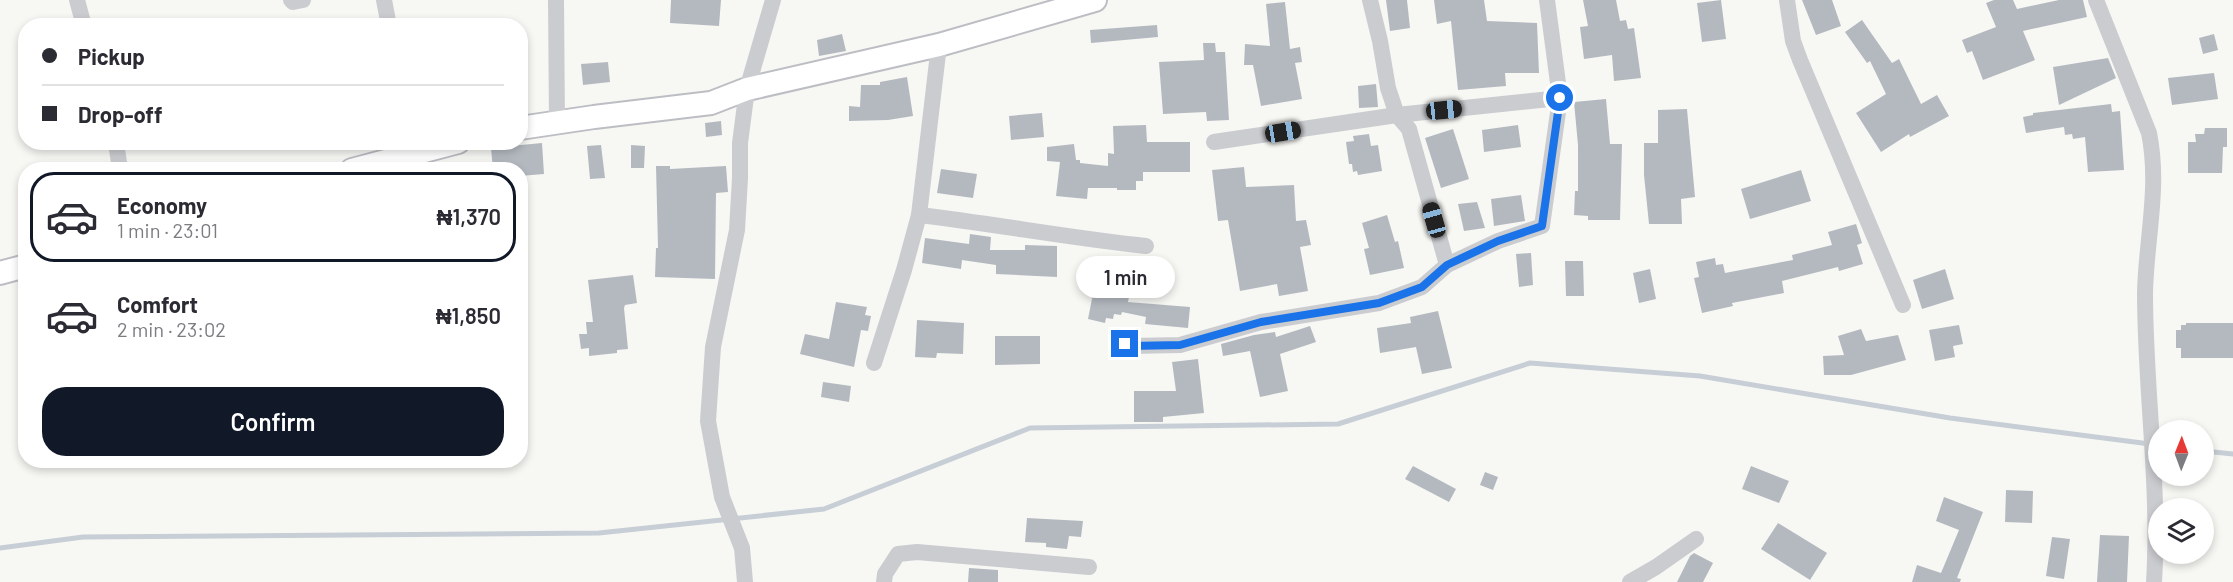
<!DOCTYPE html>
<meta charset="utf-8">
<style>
:root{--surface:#fff;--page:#f2f2f3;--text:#2b2b33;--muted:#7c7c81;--line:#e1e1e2;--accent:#111827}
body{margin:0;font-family:Barlow,sans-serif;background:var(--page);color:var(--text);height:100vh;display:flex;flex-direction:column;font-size:22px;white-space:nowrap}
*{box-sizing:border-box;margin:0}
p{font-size:20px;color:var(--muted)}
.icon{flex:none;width:33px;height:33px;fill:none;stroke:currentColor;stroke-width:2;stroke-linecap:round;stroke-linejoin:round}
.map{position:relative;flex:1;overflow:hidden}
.side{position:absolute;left:18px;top:162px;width:510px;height:306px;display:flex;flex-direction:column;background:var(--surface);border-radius:24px;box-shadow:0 3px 9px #0003}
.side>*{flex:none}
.hud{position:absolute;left:18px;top:18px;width:510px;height:132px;border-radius:24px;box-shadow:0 3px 9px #0003;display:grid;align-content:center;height:132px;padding:0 24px;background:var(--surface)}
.needle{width:39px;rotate:1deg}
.buttons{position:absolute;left:2148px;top:420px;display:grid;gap:12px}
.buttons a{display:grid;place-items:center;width:66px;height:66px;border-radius:50%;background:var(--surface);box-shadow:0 3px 9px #0003;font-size:30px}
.end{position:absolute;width:27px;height:27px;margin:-14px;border:8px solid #1a73e8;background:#fff;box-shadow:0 0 0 3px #fff}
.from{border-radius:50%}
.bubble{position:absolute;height:42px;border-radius:21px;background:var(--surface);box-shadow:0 3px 9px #0003;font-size:20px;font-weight:600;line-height:42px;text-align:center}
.car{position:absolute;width:18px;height:36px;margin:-18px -9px;border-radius:8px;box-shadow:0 0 4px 2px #0007;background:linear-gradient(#222 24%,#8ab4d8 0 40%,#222 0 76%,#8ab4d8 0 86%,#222 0)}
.hud b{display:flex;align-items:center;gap:21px;height:57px;font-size:22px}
.hud b+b{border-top:2px solid var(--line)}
.hud i{width:15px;height:15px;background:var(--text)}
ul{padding:10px 0 0;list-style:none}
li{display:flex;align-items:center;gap:18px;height:90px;margin:0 12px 9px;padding:0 12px;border:3px solid transparent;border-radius:24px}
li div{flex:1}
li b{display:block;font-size:22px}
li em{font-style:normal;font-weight:600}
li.current{border-color:var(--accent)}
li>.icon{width:54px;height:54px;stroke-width:1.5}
.primary-button{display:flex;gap:12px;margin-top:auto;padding:12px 24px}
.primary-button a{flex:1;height:69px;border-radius:24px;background:var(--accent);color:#fff;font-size:24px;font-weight:600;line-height:69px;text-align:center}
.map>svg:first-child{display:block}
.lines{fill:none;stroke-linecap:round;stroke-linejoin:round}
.stream{stroke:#c7ced5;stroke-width:5}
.building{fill:#b4b9c0}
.secondary-casing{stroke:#bcbec4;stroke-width:26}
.street{stroke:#caccd0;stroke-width:16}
.secondary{stroke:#fff;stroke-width:22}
.route{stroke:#1a73e8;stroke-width:8}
</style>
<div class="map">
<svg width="2233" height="582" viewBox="0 0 2233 582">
<rect width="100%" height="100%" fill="#f7f8f4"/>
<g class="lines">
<g class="stream">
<path d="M2204,451L2233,454"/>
<path d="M0,548L83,537L599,533L824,509L1030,428L1338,424L1530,363L1700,376L1950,418L2150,444"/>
</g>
</g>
<g class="building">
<path d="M671,0H721L719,26L670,23Z"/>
<path d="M1386,0H1407L1410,28L1390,31Z"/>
<path d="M1434,0H1484L1487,21L1537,23L1539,73H1505L1506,86L1458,90L1451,21L1437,24Z"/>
<path d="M1583,0H1616L1620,21L1626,20L1628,29L1634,28L1641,78L1614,81L1612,55L1584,59L1580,27L1588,26Z"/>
<path d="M1721,0L1726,39L1702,42L1697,3Z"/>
<path d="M1802,0H1832L1841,26L1816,35Z"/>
<path d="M1994,0H2013L2017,9L2059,0H2083L2087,17L2023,31L2035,60L1983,80L1972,51L1967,53L1962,40L1996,27L1986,3Z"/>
<path d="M1285,2L1290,49L1300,47L1302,62L1295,63L1302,99L1261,106L1253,65H1244L1245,44L1270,46L1266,4Z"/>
<path d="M1862,20L1892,63L1899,59L1921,104L1937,95L1949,116L1910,137L1909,134L1881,152L1856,113L1886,94L1870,61L1867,63L1845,32Z"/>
<path d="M1157,25L1158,37L1091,43L1090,30Z"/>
<path d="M842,34L846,51L819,56L817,40Z"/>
<path d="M2214,34L2218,50L2203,54L2199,38Z"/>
<path d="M1203,43H1215L1216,52H1225L1229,120L1207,121L1206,112L1163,114L1159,62L1204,60Z"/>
<path d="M2108,58L2116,78L2059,105L2053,67Z"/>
<path d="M608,62L610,82L583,85L581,64Z"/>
<path d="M2214,73L2218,99L2172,105L2168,78Z"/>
<path d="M907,77L913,116L888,120L849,121V106L860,107L861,85H880V82Z"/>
<path d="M1376,84L1378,107L1359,108L1358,86Z"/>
<path d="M1606,99L1610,144H1622L1620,220H1588V216L1574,215L1575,191H1578V145L1574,102Z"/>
<path d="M2111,104L2112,112L2120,111L2124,170L2088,172L2085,137L2073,139L2072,134L2065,135L2064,127L2026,133L2023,117L2033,115V113Z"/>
<path d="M1687,109L1695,197L1681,199L1682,224H1649L1644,175V143H1658V110Z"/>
<path d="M1042,113L1044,137L1011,140L1009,116Z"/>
<path d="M721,121L722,135L706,137L705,123Z"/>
<path d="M1146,125L1147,142H1190V172H1143V181H1136V190H1117V188H1088L1087,199L1056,196L1060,162L1047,161V147L1074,144L1076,160H1080V163L1108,166V153L1114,154L1113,126Z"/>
<path d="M1518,125L1521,147L1484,152L1482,130Z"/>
<path d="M2205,128H2227V147H2223L2222,173H2188V142H2196L2195,134H2204Z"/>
<path d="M1453,129L1469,179L1441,188L1425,138Z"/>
<path d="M1369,134L1371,146L1378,145L1382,171L1358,175L1357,171L1353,172L1352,164H1349L1346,142L1354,141L1353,136Z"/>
<path d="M542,143L544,174L520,176V170H493L491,148Z"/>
<path d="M601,145L605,178L590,179L587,146Z"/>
<path d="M631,145L645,146L644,168H631Z"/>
<path d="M656,166H670V169L726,166L728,192L716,193L715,279L655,277L656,248H658Z"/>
<path d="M1244,167L1246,187L1294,185L1296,221L1306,220L1311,245L1300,247L1308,291L1279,296L1277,284L1240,291L1228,220L1218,221L1212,170Z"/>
<path d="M941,169L977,174L973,198L937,193Z"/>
<path d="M1801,170L1811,201L1750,219L1741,189Z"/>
<path d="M1521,195L1525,221L1494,226L1491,199Z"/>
<path d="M1477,202L1485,228L1464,231L1458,204Z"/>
<path d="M1387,215L1395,242L1398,241L1404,268L1370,275L1364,249L1369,248L1362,223Z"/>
<path d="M1856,224L1862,243L1857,245L1863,264L1839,271L1838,267L1782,281L1784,293L1732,303L1733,306L1702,313L1694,278L1699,277L1696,262L1715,258L1716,265L1723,264L1725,273L1793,260L1792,255L1832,245L1828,232Z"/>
<path d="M970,234L991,237L990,250H1025V245L1057,246V277L996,274V265L962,260L961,269L922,263L925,238L969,244Z"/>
<path d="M1531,253L1533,285L1519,287L1516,254Z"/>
<path d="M1100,258L1135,266L1128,302L1190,307L1188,328L1145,324L1146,317L1122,312L1121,315L1114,314L1113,319L1106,318L1105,323L1088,319Z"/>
<path d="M1565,261H1583L1584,296H1566Z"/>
<path d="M1650,269L1656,299L1639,303L1633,273Z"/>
<path d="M1945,269L1954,299L1922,309L1913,280Z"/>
<path d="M633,275L637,303L625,305L624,308L628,349L617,350V353L589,356V348L581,349L579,334H587L586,322H593L588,280Z"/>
<path d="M836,302L867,307L865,315L871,316L868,331L861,330L854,367L800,354L805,334L829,339Z"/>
<path d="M1438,311L1452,368L1422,374L1416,347L1380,353L1377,328L1411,323L1410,317Z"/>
<path d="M917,320L964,323L963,354L937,353L936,358L915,357Z"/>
<path d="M2186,323H2233V358H2181V348H2176V330H2181V325H2186Z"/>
<path d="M1959,325L1963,344L1953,346L1955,357L1935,361L1929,330Z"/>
<path d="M1310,326L1316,342L1280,354L1288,391L1260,397L1250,351L1223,356L1221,344L1254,335L1275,332L1276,337Z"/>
<path d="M1861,329L1866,341L1898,335L1906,360L1851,375H1824L1823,356L1844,355L1838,336Z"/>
<path d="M995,336H1040V364L995,365Z"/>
<path d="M1198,359L1204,413L1163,417V422H1134V391H1176L1172,362Z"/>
<path d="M823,382L851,386L849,402L821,397Z"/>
<path d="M1413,466L1456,489L1449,502L1405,479Z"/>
<path d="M1751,466L1789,481L1779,503L1742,489Z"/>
<path d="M1485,472L1498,477L1493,490L1480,485Z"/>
<path d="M2006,490L2033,491L2032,523L2005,522Z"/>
<path d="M1944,497L1983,512L1957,578L1961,579L1960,582H1912L1917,565L1941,573L1959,530L1936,521Z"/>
<path d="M1027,518L1083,521L1081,537L1069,536L1067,549L1046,547V543L1025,542Z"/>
<path d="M1778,523L1827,553L1810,580L1761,549Z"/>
<path d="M2100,535L2129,536L2127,582H2097Z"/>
<path d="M2052,537L2070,539L2064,579L2046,576Z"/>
<path d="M1694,553L1713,563L1703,582H1677L1690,556Z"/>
<path d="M969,568L998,570V582H968Z"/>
</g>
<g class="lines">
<g class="secondary-casing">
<g id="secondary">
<path d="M520,128L594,117L711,103L747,89L939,45L1095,0"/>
<path d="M352,170L458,142"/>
<path d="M0,273L26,266"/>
</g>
</g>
<g class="street">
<path d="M77,0L84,26"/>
<path d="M291,0L293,2L303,0"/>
<path d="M384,0L389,26"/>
<path d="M556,0L557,123"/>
<path d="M1370,0L1380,41L1388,88L1397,115L1409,129L1447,265"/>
<path d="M1787,0L1793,41L1800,60L1903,305"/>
<path d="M2096,0L2149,133C2160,187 2146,240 2145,293C2145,390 2160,486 2154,582"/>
<path d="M116,142L120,170"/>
<path d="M1214,142L1397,115L1560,98"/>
<path d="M919,215C995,224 1070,238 1146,246"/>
<path d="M1125,344L1130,346L1180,345L1261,322L1379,303L1422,287L1447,265L1498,241L1542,226L1560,98L1547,0"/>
<path d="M874,363L904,270L919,215L939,45"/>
<path d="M745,582L742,548L722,497L708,421L713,347L737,230L740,178V143L747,89L773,0"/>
<path d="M884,582L885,574L898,554L917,552L1089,567"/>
<path d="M1630,582L1656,567L1696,539"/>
</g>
<use href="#secondary" class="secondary"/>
</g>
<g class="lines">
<path class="route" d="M1125,344L1130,346L1180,345L1261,322L1379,303L1422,287L1447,265L1498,241L1542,226L1560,98"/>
</g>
</svg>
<div class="buttons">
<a><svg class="needle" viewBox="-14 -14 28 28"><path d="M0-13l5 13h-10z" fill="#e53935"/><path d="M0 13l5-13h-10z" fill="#7c7c81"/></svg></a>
<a><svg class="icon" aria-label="layers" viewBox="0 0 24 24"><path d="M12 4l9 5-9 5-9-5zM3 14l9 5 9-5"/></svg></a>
</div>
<i class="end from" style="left:1560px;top:98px"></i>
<i class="end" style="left:1125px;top:344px"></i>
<div class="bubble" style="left:1076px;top:256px;width:99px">1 min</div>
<i class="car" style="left:1444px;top:110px;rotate:84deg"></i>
<i class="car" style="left:1283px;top:132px;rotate:81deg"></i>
<i class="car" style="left:1434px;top:220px;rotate:344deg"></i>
<div class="hud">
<b><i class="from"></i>Pickup</b>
<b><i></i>Drop-off</b>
</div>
<section class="side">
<ul>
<li class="current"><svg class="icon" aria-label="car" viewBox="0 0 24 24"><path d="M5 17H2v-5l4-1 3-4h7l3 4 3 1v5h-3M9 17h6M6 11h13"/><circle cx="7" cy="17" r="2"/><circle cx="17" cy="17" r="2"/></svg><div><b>Economy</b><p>1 min · 23:01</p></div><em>₦1,370</em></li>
<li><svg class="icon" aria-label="car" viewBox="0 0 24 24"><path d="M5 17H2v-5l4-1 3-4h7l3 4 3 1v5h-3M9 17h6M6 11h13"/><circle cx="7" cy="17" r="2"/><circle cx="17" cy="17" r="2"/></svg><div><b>Comfort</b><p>2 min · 23:02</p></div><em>₦1,850</em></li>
</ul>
<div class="primary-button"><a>Confirm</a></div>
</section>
</div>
